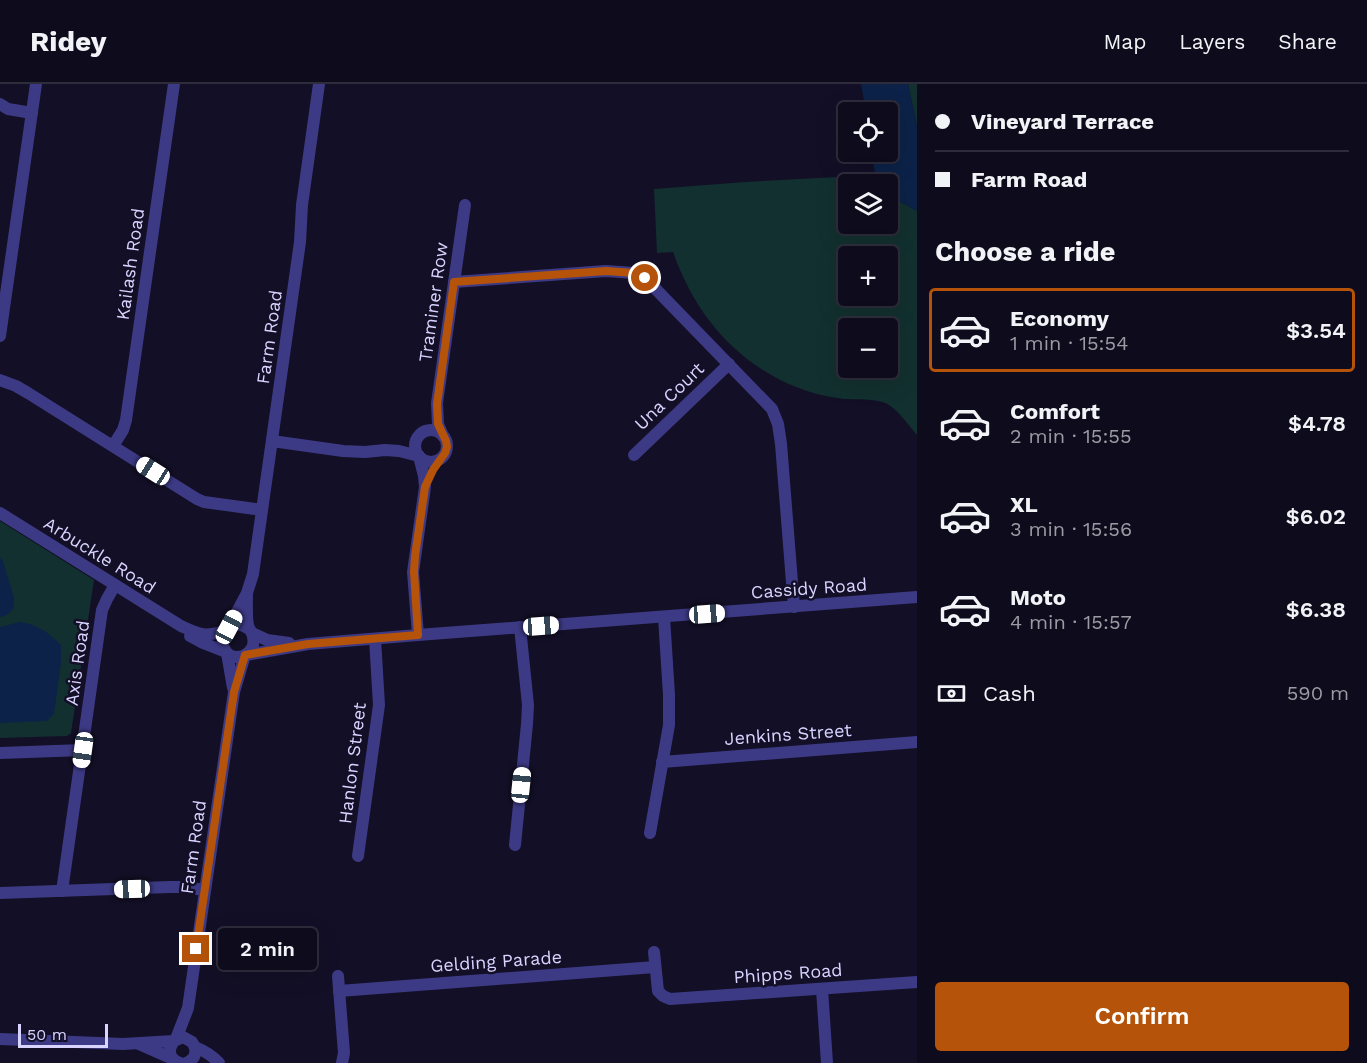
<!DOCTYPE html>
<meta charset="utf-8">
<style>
:root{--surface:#0e0b1c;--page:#1c1929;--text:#f1f3f6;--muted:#9b9ba3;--line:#2e2b3b;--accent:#b45309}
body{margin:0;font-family:"Work Sans",sans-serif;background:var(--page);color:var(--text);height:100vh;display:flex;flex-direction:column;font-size:22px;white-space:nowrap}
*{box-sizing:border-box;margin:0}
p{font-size:20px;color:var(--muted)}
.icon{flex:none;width:33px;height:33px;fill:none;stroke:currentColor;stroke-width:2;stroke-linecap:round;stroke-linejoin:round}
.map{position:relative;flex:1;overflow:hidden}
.panel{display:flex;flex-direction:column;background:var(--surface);width:450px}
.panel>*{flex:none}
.banner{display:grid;align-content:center;height:132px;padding:0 18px;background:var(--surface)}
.tools{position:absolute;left:838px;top:18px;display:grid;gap:12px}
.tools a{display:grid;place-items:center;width:60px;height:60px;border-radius:6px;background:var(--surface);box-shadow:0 6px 24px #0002,0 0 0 2px var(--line);font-size:30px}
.scale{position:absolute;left:18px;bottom:15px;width:90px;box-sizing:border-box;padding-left:6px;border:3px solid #d9d4ff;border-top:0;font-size:16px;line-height:21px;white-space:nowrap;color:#d9d4ff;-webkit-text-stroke:4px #130f26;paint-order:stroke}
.end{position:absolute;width:27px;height:27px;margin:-14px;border:8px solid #b45309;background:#fff;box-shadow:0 0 0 3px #fff}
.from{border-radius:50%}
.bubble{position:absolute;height:42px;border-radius:6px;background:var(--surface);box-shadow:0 6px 24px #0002,0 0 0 2px var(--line);font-size:20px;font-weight:600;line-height:42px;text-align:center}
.car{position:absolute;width:18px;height:36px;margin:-18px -9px;border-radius:8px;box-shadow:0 0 4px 2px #0007;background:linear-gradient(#fff 24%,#345 0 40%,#fff 0 76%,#345 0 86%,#fff 0)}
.banner b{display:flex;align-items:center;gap:21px;height:57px;font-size:22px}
.banner b+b{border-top:2px solid var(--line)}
.banner i{width:15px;height:15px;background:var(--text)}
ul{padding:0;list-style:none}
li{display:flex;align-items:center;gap:18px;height:84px;margin:0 12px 9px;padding:0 6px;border:3px solid transparent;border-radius:6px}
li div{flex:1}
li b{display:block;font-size:22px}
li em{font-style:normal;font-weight:600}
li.current{border-color:var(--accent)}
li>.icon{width:54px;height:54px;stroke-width:1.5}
h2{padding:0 18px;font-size:27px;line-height:72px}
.pay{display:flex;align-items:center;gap:15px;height:66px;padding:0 18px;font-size:22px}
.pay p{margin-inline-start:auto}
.primary-button{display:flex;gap:12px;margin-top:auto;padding:12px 18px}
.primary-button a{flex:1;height:69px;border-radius:6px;background:var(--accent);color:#fff;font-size:24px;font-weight:600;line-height:69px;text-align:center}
header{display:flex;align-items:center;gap:36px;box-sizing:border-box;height:84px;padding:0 30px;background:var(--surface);border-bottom:2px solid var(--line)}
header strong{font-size:28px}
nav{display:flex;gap:33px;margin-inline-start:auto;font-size:21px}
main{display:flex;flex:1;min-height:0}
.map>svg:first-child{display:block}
.green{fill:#12302f;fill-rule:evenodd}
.water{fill:#0c2248}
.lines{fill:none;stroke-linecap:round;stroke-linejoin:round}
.minor{stroke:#3d3a85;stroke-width:12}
.route{stroke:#b45309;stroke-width:8}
.labels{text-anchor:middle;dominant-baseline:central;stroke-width:5;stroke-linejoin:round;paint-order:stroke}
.street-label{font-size:18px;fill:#d9d4ff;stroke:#130f26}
</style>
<header>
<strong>Ridey</strong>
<nav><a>Map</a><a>Layers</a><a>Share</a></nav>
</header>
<main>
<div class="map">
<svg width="917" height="979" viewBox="0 0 917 979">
<rect width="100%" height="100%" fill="#130f26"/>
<g class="green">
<path d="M908,0H917V43Z"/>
<path d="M875,91L884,100H849V140H888V105L899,117L917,127V351C908,341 900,328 889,321C879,314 856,316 844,315C835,314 826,312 817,310C746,290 697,237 673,168L657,169L654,105L745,98ZM849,172H888V212H849ZM849,244H888V284H849Z"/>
<path d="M0,437L94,496L71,649L67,652L0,654Z"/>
</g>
<g class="water">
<path d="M861,0H908L917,43V127L899,117L888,105V100H884L875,91L872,68H888V28H866Z"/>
<path d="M0,474L3,477L14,514V524L7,531L0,533Z"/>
<path d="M20,538C37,540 49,549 61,561V579L54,630L47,637L0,639V543Z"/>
</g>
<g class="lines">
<g class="minor">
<path d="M0,20L8,25L32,29"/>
<path d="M454,198L606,187L634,189L645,194L772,325L778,340L781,360L794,523"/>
<path d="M0,252L36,0"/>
<path d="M0,296L16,302L28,309L197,415L204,418L262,426"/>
<circle cx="431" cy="362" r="16"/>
<path d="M443,352L438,340L437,319L465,121"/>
<path d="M272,357L343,367L365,368L385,366L399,367L419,372"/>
<path d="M113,362L123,346L126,336L174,0"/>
<path d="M634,371L729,280"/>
<path d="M0,429L181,542C201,551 203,553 225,547"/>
<path d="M247,511C247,518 246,538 249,544C250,547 253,549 253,553C255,561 251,569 243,572C213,581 217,525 249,545"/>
<path d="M229,543L247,509L253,490L300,158L302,121L319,0"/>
<path d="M252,549L267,556L289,559"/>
<path d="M418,551L413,488L425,403L424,392L419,372"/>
<path d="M190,552L203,559L226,568"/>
<path d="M227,569L233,604"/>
<path d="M246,571L308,560L418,551L917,513"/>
<path d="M0,669L83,666"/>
<path d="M662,678L917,658"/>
<path d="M650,749L669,641V611L664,533"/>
<path d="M515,761L527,640L528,621L520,543"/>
<path d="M358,772L379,621L375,555"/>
<path d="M62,807L102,526L107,515L115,501"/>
<path d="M0,809L170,803H185L204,806"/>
<path d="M654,868L658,907L663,912L670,915L917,898"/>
<path d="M338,892L344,969L342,979"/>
<path d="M822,905L827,979"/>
<path d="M339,907L655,883"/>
<path d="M0,955L123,960L174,957"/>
<path d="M176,955L188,924L234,608L245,571"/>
<path d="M139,960L173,975"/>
<path d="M195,963C205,967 212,971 219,979"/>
<path d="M180,979C169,975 167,966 174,957L183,953L192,958C198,967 196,975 186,979"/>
</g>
</g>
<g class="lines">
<path class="route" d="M196,865L234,608L245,571L308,560L418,551L414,488L415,472L425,403L433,386L445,369L447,363L446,357L438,340L437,320L454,198L606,187L634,189L645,194"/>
</g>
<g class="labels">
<g class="street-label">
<text transform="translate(130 180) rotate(-82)">Kailash Road</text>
<text transform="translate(433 218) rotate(-82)">Traminer Row</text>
<text transform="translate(269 253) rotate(-82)">Farm Road</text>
<text transform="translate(669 312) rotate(-44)">Una Court</text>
<text transform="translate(100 471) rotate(32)">Arbuckle Road</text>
<text transform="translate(809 504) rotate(-4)">Cassidy Road</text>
<text transform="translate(77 579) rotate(-82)">Axis Road</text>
<text transform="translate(788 650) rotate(-4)">Jenkins Street</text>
<text transform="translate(352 679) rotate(-83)">Hanlon Street</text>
<text transform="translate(193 763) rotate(-82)">Farm Road</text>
<text transform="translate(496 877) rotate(-4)">Gelding Parade</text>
<text transform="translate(788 889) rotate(-4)">Phipps Road</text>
</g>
</g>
</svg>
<div class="tools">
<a><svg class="icon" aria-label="locate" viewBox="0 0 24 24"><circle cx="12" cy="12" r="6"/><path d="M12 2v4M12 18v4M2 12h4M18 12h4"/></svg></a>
<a><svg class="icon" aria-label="layers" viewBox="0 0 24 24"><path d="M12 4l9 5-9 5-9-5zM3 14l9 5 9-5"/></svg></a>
<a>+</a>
<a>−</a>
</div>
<div class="scale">50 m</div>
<i class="end from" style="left:645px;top:194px"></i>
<i class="end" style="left:196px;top:865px"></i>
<div class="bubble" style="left:218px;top:844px;width:99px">2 min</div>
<i class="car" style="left:153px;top:387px;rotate:302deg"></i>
<i class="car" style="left:707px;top:530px;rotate:86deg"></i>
<i class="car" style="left:541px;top:542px;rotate:86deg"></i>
<i class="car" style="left:229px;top:543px;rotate:28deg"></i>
<i class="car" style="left:83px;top:666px;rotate:188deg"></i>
<i class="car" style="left:521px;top:701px;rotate:6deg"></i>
<i class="car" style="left:132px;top:805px;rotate:268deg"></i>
</div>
<section class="panel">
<div class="banner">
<b><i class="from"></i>Vineyard Terrace</b>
<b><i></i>Farm Road</b>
</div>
<h2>Choose a ride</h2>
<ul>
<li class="current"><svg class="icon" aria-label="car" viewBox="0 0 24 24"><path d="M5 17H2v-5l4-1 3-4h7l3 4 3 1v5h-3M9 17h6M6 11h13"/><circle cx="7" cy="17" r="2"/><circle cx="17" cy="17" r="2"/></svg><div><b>Economy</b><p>1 min · 15:54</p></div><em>$3.54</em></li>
<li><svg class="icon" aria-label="car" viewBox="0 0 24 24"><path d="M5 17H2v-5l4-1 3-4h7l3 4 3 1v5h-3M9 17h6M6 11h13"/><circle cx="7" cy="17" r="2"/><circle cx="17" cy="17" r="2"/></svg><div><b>Comfort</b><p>2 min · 15:55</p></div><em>$4.78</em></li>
<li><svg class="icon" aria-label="car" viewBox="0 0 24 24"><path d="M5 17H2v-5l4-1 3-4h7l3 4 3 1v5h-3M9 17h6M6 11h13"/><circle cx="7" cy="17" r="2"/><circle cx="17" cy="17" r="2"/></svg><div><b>XL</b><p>3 min · 15:56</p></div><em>$6.02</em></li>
<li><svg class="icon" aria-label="car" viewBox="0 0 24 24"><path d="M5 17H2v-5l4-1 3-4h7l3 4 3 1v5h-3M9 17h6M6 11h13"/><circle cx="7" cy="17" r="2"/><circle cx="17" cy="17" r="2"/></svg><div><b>Moto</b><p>4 min · 15:57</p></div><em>$6.38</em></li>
</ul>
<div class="pay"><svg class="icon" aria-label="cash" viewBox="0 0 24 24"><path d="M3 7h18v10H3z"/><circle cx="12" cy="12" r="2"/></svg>Cash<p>590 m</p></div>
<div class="primary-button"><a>Confirm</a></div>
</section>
</main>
